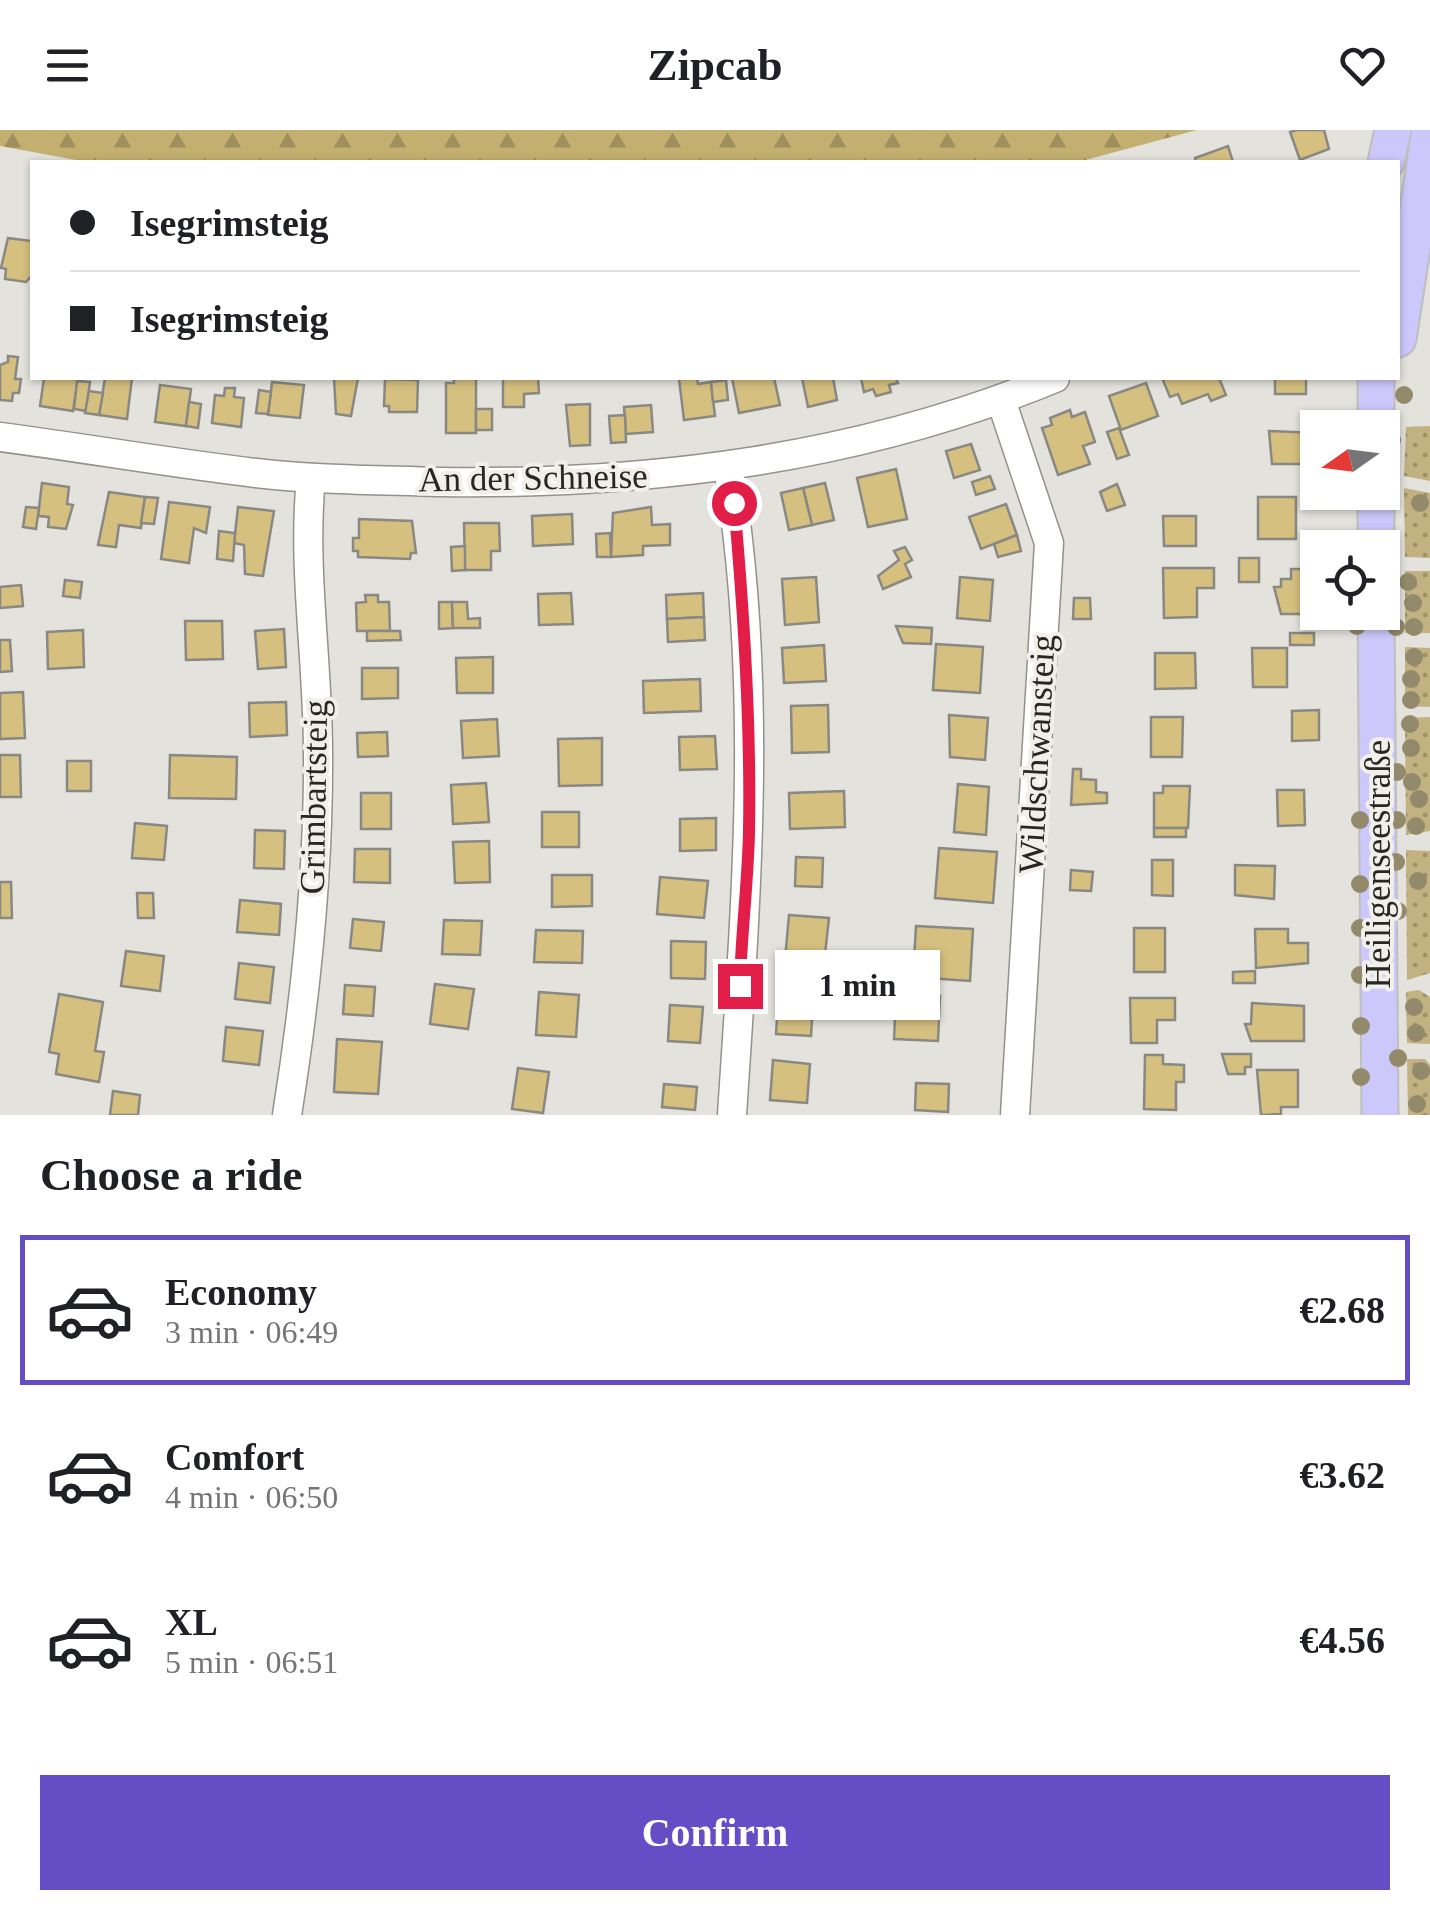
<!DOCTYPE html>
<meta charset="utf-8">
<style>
:root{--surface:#fff;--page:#f2f2f2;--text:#202124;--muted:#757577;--line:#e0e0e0;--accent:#654dc6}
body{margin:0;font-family:"Times New Roman",serif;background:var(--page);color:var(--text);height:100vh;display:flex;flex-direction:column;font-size:38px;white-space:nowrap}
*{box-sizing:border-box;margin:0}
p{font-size:32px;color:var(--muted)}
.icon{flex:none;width:55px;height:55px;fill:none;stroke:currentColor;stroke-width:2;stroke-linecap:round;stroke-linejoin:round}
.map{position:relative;height:985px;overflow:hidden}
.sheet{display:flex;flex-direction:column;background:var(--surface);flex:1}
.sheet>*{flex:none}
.hud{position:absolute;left:30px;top:30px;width:1370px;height:220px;border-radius:0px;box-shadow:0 2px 8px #0004;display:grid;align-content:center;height:220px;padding:0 40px;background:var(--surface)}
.needle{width:65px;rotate:256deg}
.fabs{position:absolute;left:1300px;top:280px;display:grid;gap:20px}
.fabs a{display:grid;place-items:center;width:100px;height:100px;border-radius:0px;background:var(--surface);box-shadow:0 2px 8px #0004;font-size:50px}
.end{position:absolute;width:45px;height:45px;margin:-22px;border:12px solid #e11d48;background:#fff;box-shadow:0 0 0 5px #fff}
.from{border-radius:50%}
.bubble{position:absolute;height:70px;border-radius:0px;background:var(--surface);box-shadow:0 2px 8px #0004;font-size:32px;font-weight:700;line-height:70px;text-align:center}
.hud b{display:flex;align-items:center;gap:35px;height:95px;font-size:38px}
.hud b+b{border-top:2px solid var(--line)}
.hud i{width:25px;height:25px;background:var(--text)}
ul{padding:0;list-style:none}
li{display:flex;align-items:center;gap:30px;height:150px;margin:0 20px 15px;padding:0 20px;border:5px solid transparent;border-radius:0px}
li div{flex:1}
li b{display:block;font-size:38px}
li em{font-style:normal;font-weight:700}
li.selected{border-color:var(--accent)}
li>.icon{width:90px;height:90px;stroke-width:1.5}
h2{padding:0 40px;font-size:45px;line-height:120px}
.cta{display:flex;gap:20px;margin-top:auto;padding:20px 40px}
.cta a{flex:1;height:115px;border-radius:0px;background:var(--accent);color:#fff;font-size:40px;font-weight:700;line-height:115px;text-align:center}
header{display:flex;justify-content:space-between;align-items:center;height:130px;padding:0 40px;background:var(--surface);font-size:45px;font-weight:700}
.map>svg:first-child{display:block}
.grass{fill:url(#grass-dots)}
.forest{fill:url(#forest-firs)}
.building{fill:#d5c080;stroke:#898882;stroke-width:2.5}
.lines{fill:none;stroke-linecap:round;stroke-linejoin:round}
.minor-casing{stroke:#92918b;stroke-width:31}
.major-casing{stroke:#bebebd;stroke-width:39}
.minor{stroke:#fff;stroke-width:28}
.major{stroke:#cdc8fb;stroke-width:35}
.tree{fill:#938a6b}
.route{stroke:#e11d48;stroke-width:12}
.labels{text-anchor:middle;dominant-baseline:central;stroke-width:8;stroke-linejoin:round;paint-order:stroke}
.street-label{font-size:35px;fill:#272624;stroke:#f1efe9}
</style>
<header><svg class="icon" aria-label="menu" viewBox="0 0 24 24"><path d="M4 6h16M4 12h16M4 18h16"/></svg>Zipcab<svg class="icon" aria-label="heart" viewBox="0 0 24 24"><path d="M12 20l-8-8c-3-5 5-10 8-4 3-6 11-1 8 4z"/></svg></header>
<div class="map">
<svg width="1430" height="985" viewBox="0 0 1430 985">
<defs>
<pattern id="grass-dots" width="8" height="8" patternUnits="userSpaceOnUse" patternTransform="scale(2.5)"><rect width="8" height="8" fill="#c2b281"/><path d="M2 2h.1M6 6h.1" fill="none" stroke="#9e9169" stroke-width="1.8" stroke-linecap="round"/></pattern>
<pattern id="forest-firs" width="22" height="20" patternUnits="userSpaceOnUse" patternTransform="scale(2.5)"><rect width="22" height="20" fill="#c3b070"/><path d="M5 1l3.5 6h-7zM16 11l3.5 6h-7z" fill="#9e8f5c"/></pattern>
</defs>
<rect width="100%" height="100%" fill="#e3e2dc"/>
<g class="grass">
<path d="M1430,296V351L1404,346L1406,297Z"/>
<path d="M1404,358L1430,363V428L1405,427Z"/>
<rect x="1405" y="441" width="25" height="62"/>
<path d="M1405,517L1430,518V577L1405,576Z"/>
<path d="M1430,587V701L1406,705L1405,588Z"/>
<path d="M1406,720L1430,721V843L1407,850Z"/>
<path d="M1419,860L1430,867V914L1407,913L1406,862Z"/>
<path d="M1407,929H1425L1430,935V985H1408Z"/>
</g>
<path class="forest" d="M0,0H1197L1078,32H87L0,16Z"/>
<g class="building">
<path d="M1297,0H1324L1329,19L1300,30L1290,2Z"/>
<path d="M1228,16L1233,32H1196L1195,28Z"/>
<path d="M8,108L32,111V145L26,152L5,149L6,139L1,138Z"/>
<path d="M8,226L18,227L15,249H21L19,263H13L12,271L0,270V235L8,232Z"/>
<path d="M44,248H78L73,281L40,276Z"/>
<path d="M105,248H132L127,289L99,285Z"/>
<path d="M334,248H358L351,286L336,284Z"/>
<path d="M454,248H476V303H446V253H454Z"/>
<path d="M503,248H538L539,263L524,264V277H503Z"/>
<path d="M697,248L698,254L711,252L715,286L684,290L679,249Z"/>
<path d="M732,248H774L780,275L739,283Z"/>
<path d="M802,248H833L837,270L808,277Z"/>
<path d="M861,248H896L898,253L889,255L891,262L876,266L873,259L864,262Z"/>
<path d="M1162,248H1219L1226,265L1211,271L1208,264L1182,274L1178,264L1170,267Z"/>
<rect x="1275" y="248" width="31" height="16"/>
<path d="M385,249L418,250L417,282H389V276H384Z"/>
<path d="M726,250L728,270L713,272L711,252Z"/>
<path d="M77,251L90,252L86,281L74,279Z"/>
<path d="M272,252L304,255L300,288L268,285Z"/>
<path d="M1146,253L1158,286L1121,300L1109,266Z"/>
<path d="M160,255L191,259L186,296L155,292Z"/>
<path d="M225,258H235L234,267L244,268L241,297L212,293L215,265L224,266Z"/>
<path d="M259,260L271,262L268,284L256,283Z"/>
<path d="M89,261L103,263L99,285L85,283Z"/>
<path d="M189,272L201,274L198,298L186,296Z"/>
<path d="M590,274V315L570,316L566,275Z"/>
<path d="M651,275L653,302L626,304L624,277Z"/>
<rect x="476" y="279" width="16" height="21"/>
<path d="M1070,280L1072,287L1085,282L1095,312L1083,316L1090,334L1058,345L1042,298L1052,295L1050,288Z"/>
<path d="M625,285L626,312L611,313L609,286Z"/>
<path d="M1119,298L1129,325L1117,329L1107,302Z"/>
<path d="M1269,301L1317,303V334H1272Z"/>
<path d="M971,314L980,340L954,348L946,321Z"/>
<path d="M896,339L907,389L868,397L857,348Z"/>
<path d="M990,346L995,359L976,365L972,352Z"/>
<path d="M42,353L69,357L67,374L73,375L66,399L48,397L49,387L38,386Z"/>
<path d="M825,353L834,390L812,395L803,358Z"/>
<path d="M1117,354L1125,375L1107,381L1100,362Z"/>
<path d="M803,358L812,395L789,400L781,363Z"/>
<path d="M109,362L145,367L141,398L119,395L116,417L98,415Z"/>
<path d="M145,367L158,368L154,394L141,393Z"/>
<rect x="1258" y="367" width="38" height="42"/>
<path d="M169,372L210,377L206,403L194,398L189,433L161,429Z"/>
<path d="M1006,374L1017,405L981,419L969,387Z"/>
<path d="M26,377L39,378L36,399L23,397Z"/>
<path d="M238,377L274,381L263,446L245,444L244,415L234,413Z"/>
<path d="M651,377L652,395L670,394V415L643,416V425L611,427L613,383Z"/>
<path d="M572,384L573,414L533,416L532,386Z"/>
<path d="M1163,386H1196V416H1164Z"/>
<path d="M359,389L412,391L416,423H411L410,429L358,427V421H353V408H359Z"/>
<path d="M464,393H499L500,421H491V440H465Z"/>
<path d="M219,401L235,403L233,431L217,429Z"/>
<path d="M610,403L611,427H597L596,404Z"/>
<path d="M1017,405L1021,421L998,427L994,414Z"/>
<path d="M465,416V440L452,441L451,417Z"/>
<path d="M905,417L912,430L905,434L911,447L883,459L878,446L899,430L894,421Z"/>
<rect x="1239" y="428" width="20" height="24"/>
<path d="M1163,438H1214V458H1197V487L1164,488Z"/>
<path d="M1291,439H1305V447H1314V484H1281L1274,457H1281V449H1291Z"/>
<path d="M816,447L819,492L785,495L782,449Z"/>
<path d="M960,447L993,450L990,491L957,488Z"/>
<path d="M65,450L82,452L80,468L63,466Z"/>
<path d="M21,455L23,476L0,478V457Z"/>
<path d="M571,463L573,494L539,495L538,464Z"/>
<path d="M703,463L704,487L667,489L666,465Z"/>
<path d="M365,465H378V472H389L390,501H357L356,473L366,472Z"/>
<path d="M1074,468H1090L1091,489H1073Z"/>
<path d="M439,472H452L453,498L439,499Z"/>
<path d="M452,472H467L468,489L480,488V498H453Z"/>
<path d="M704,487L705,510L668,512L667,489Z"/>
<path d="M185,491H222L223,529L186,530Z"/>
<path d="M896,496L932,498L931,514L903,513Z"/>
<path d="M284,499L286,537L258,539L255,501Z"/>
<path d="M83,500L84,537L48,539L47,502Z"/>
<path d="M367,501H400L401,510L367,511Z"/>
<rect x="1290" y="503" width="24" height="12"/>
<path d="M0,510H10L12,541L0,542Z"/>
<path d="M936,514L983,517L980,563L933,560Z"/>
<path d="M824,515L826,551L784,553L782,518Z"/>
<path d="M1252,518H1287V557H1253Z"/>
<path d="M1155,523H1195L1196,558L1155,559Z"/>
<path d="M493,527V563H457L456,528Z"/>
<path d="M362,538H398V568L362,569Z"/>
<path d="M700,549L701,581L644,583L643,551Z"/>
<path d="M23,562L25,608L0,609V563Z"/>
<path d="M286,572L287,605L250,607L249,573Z"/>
<path d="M828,575L829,622L792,623L791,576Z"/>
<path d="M1319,580V610L1292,611V581Z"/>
<path d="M949,585L988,588L985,630L950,627Z"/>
<path d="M1151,587H1183L1182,627H1151Z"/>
<path d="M497,589L499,626L463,628L461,591Z"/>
<path d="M387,602L388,626L358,627L357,603Z"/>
<path d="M715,606L717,639L680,640L679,607Z"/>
<path d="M602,608V655L559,656L558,609Z"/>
<path d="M0,625H20L21,667H0Z"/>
<path d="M170,625L237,627L236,669L169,668Z"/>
<rect x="67" y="631" width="24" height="30"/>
<path d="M1073,639H1081V649L1096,650V662L1107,663V673L1071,675Z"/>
<path d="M486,653L489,692L453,694L451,655Z"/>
<path d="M958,654L989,657L986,705L954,702Z"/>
<path d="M1163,656H1190L1188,698H1154V663H1163Z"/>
<path d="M1277,660H1304L1305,695L1278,696Z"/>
<path d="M844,661L845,697L790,699L789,663Z"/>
<rect x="361" y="663" width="30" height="36"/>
<rect x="542" y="682" width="37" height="35"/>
<path d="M716,688V720L680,721V689Z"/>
<path d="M135,693L167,696L164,730L132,728Z"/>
<rect x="1154" y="698" width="32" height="9"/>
<path d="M255,700L285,701L284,739L254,738Z"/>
<path d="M489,711L490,752L455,753L453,712Z"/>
<path d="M939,718L997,722L993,773L935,768Z"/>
<path d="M355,719H390V753L354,752Z"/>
<path d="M796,727L823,728L822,757L795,756Z"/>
<path d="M1152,730H1173V766L1152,765Z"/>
<path d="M1235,735L1275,736L1274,769L1235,765Z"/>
<path d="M1071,740L1093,742L1091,761L1070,760Z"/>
<path d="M552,745H592V776L552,777Z"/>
<path d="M660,747L708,751L704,788L657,784Z"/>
<path d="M0,752H11L12,788H0Z"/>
<path d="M137,763H153L154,788H138Z"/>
<path d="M240,770L281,774L279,805L237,802Z"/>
<path d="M789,785L829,788L824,834L785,830Z"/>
<path d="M353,789L384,792L381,821L350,818Z"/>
<path d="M444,790L482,791L480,825L442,824Z"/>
<path d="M916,796L973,799L970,851L913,847Z"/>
<rect x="1134" y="798" width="31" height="44"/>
<path d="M1255,799H1288V813H1308V833L1256,838Z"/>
<path d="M536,800L583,801L582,833L534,832Z"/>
<path d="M671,811L706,812L705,849L671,848Z"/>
<path d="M126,821L164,826L160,861L121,856Z"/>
<path d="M239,833L274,837L270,873L235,869Z"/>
<path d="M1255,841V853H1233V842Z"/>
<path d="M435,854L474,859L468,899L430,894Z"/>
<path d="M345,855L375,857L373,886L343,884Z"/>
<path d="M539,862L579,865L576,907L536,905Z"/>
<path d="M59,864L103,872L95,921L104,922L99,952L56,944L59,924L49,922Z"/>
<path d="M896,864L940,866L938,911L894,909Z"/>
<path d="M1130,868H1175V890H1157V913H1131Z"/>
<path d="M778,873L813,874L811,906L776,904Z"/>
<path d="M1252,873L1304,876V911H1251L1245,894H1251Z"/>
<path d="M670,875L703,877L700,913L668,911Z"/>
<path d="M226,897L263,901L259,935L223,931Z"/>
<path d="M337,909L382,912L378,964L334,962Z"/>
<path d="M1222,924H1251V937H1245V944H1228Z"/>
<path d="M1145,925H1163V934L1184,935V952H1176V980L1144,979Z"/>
<path d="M773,930L810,934L807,973L770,970Z"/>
<path d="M518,938L549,942L543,983L512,979Z"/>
<path d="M1257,940H1298V977H1281V984L1261,985Z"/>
<path d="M916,953L949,954L948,982L915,980Z"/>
<path d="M664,954L697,957L695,980L662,977Z"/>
<path d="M113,961L140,965L138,985H110Z"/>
</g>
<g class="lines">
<g class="minor-casing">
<g id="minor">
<path d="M1001,270L1049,413L1015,985"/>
<path d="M0,307C85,318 170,333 256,343C316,350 377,350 438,352C650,355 858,329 1055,248"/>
<path d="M728,338C764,553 746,770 732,985"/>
<path d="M287,985C306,865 319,743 318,622C318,531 302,437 311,348"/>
</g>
</g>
<g class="major-casing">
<g id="major">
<path d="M1386,32L1393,0"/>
<path d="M1398,209L1430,0"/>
<path d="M1376,248V298"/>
<path d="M1376,418V362"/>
<path d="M1376,482L1380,985"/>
</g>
</g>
<use href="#minor" class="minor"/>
<use href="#major" class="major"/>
</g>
<g class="tree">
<circle cx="1404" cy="265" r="9"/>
<circle cx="1392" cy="310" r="9"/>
<circle cx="1420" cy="373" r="9"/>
<circle cx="1408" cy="452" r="9"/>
<circle cx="1413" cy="473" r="9"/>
<circle cx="1357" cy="496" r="9"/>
<circle cx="1396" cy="497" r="9"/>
<circle cx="1414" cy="497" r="9"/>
<circle cx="1414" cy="527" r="9"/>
<circle cx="1411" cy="549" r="9"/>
<circle cx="1411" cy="570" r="9"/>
<circle cx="1410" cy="594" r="9"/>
<circle cx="1411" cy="618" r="9"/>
<circle cx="1397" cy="642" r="9"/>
<circle cx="1412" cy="652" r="9"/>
<circle cx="1419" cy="669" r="9"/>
<circle cx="1360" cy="690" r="9"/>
<circle cx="1397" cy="690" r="9"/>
<circle cx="1416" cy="696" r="9"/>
<circle cx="1396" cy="732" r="9"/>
<circle cx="1418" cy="751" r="9"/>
<circle cx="1360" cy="754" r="9"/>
<circle cx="1398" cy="781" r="9"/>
<circle cx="1360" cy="798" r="9"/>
<circle cx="1360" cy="845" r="9"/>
<circle cx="1414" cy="877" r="9"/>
<circle cx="1361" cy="896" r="9"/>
<circle cx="1416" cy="903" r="9"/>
<circle cx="1398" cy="928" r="9"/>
<circle cx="1421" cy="941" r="9"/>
<circle cx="1361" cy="947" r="9"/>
<circle cx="1417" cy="974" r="9"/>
</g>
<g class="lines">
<path class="route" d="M734,373C744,483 751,592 749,702C748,753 741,804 740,856"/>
</g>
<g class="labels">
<g class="street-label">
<text transform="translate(533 348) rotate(-1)">An der Schneise</text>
<text transform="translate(1037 624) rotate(-87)">Wildschwansteig</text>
<text transform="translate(314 667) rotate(-89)">Grimbartsteig</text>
<text transform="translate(1378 734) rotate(-90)">Heiligenseestraße</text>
</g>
</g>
</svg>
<div class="fabs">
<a><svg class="needle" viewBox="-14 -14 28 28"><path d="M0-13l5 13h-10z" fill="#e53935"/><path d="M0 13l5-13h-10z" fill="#757577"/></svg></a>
<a><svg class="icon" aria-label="locate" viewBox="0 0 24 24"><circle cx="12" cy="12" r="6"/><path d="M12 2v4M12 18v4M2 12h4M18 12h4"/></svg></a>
</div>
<i class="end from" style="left:734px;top:373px"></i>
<i class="end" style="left:740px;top:856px"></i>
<div class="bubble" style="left:775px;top:820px;width:165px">1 min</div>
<div class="hud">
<b><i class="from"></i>Isegrimsteig</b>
<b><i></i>Isegrimsteig</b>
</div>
</div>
<section class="sheet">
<h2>Choose a ride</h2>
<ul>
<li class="selected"><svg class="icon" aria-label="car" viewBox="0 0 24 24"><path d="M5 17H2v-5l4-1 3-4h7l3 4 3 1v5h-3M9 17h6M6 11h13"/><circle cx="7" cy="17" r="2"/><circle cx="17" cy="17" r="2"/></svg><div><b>Economy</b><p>3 min · 06:49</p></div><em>€2.68</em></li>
<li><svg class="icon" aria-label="car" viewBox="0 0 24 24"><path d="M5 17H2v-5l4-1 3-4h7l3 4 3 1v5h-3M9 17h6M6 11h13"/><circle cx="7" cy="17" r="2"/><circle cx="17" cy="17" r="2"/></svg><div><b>Comfort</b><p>4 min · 06:50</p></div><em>€3.62</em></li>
<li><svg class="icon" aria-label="car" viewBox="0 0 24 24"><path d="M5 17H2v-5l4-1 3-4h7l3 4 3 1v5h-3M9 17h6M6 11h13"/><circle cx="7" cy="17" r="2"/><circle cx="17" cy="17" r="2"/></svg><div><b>XL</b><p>5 min · 06:51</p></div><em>€4.56</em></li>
</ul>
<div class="cta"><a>Confirm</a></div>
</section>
